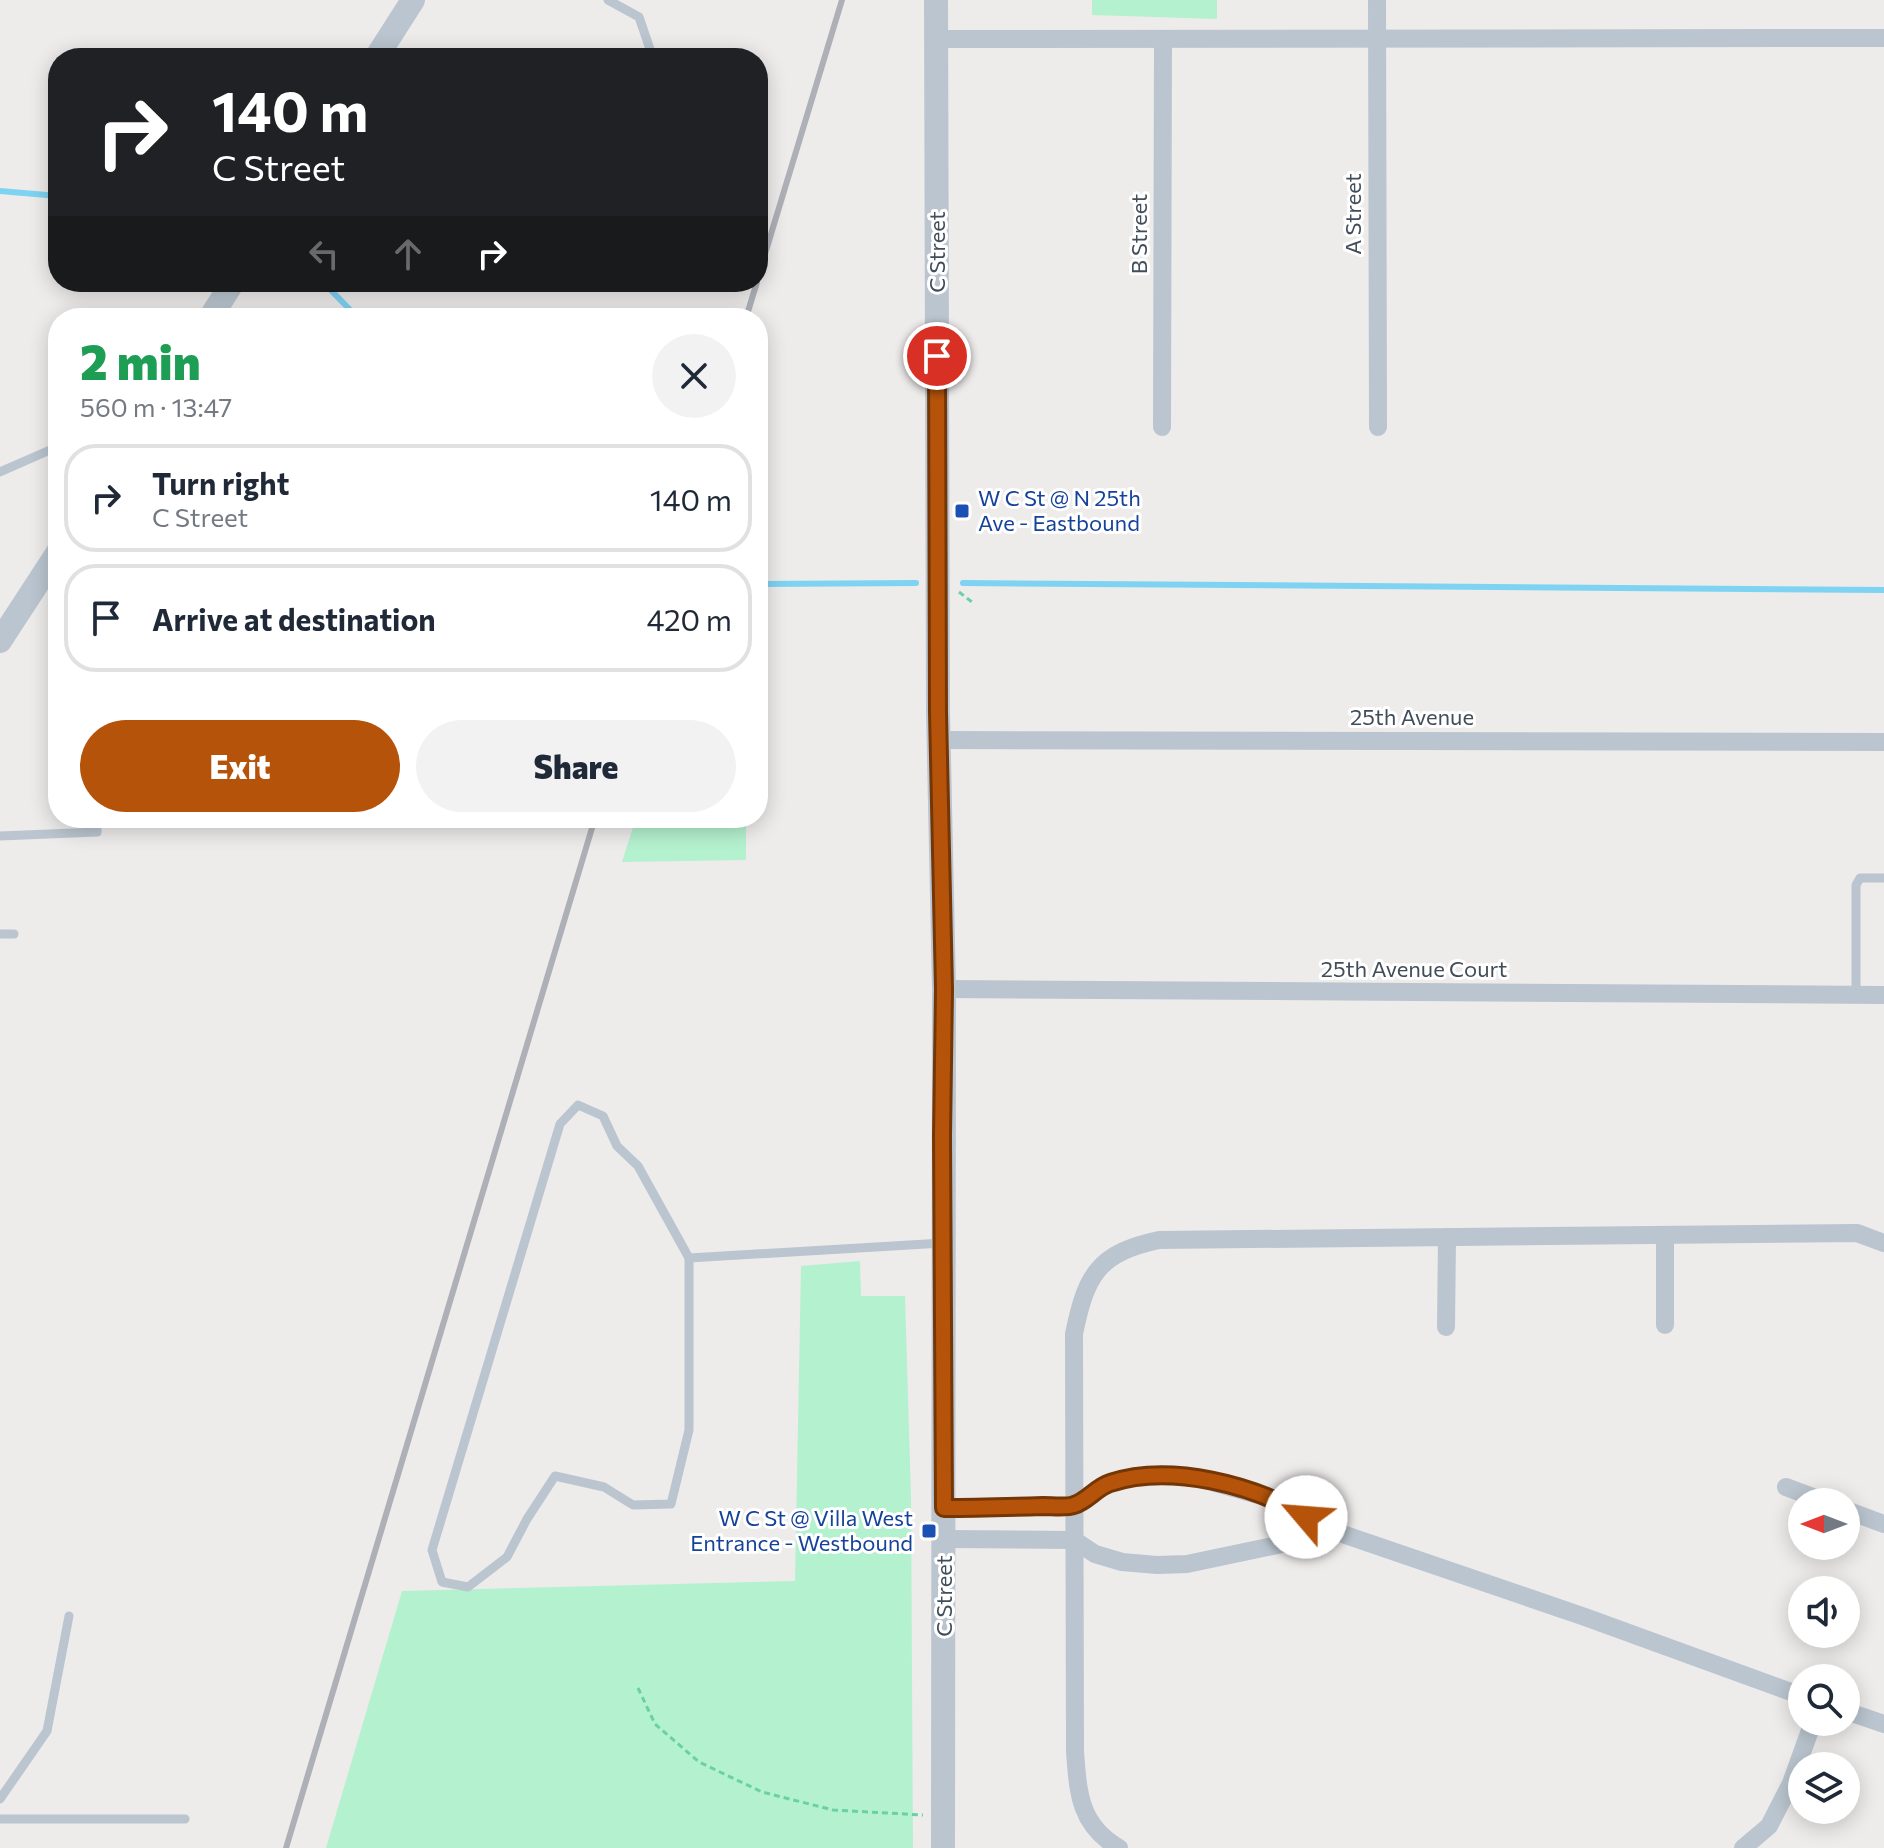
<!DOCTYPE html>
<html lang="en">
<head>
<meta charset="utf-8">
<style>
	body { margin:0; font-family:Commissioner,sans-serif; background:#f2f2f3; color:#1f2937; height:100vh; display:flex; flex-direction:column; font-size:30px; white-space:nowrap }
	* { box-sizing:border-box; margin:0 }
	p { font-size:26px; color:#747a83 }
	.icon { flex:none; width:44px; height:44px; fill:none; stroke:currentColor; stroke-width:2; stroke-linecap:round; stroke-linejoin:round }
	.map { position:relative; flex:1; overflow:hidden }
	.sheet { position:absolute; left:48px; top:308px; width:720px; height:520px; display:flex; flex-direction:column; background:#fff; border-radius:32px; box-shadow:0 4px 20px #0003 }
	.sheet>* { flex:none }
	.guide { position:absolute; left:48px; top:48px; width:720px; height:244px; border-radius:32px; box-shadow:0 4px 20px #0003; background:#202124; color:#fff; overflow:hidden }
	.needle { width:52px; rotate:270deg }
	.fabs { position:absolute; left:1788px; top:1488px; display:grid; gap:16px }
	.fabs a { display:grid; place-items:center; width:72px; height:72px; border-radius:50%; background:#fff; box-shadow:0 4px 20px #0003; font-size:40px }
	.pin { position:absolute; display:grid; place-items:center; width:68px; height:68px; color:#fff; margin:-34px; border:4px solid #fff; border-radius:50%; box-shadow:0 2px 8px #0007 }
	.me { position:absolute; width:88px; margin:-44px; rotate:297deg; stroke-linejoin:round; filter:drop-shadow(0 0 6px #0008) }
	.turn { display:flex; align-items:center; gap:28px; height:168px; padding:0 32px; font-size:36px }
	.turn .icon { width:104px; height:104px; stroke-width:2.5 }
	.turn b { display:block; font-size:56px; line-height:68px }
	.lanes { display:flex; align-items:center; height:76px; padding:0 32px; background:#0003; justify-content:center; gap:40px; direction:ltr }
	.lanes .off { opacity:.35 }
	.round { display:grid; place-items:center; flex:none; width:84px; height:84px; border-radius:42px; background:#f2f2f3 }
	.headline { display:flex; align-items:center; justify-content:space-between; height:136px; padding:0 32px }
	h1 { font-size:48px; font-weight:800; line-height:60px; color:#1e9e55 }
	.primary-button { display:flex; gap:16px; margin-top:auto; padding:16px 32px }
	.primary-button a { flex:1; height:92px; border-radius:48px; background:#b45309; color:#fff; font-size:32px; font-weight:800; line-height:92px; text-align:center }
	.primary-button a+a { background:#f2f2f3; color:#1f2937 }
	ul { padding:0; list-style:none }
	li { display:flex; align-items:center; gap:24px; height:108px; margin:0 16px 12px; padding:0 16px; border:4px solid #e0e1e3; border-radius:32px }
	li div { flex:1 }
	li b { display:block; font-size:30px }
	li em { font-style:normal }
	.map>svg:first-child { display:block }
</style>
</head>
<body>
<div class="map">
<svg width="1884" height="1848" viewBox="0 0 1884 1848">
	<rect width="100%" height="100%" fill="#eeebeb"/>
	<g fill="#b4f1cf">
		<polygon points="1092,0 1217,0 1217,19 1092,15"/>
		<polygon points="636,818 746,818 746,860 622,862"/>
		<polygon points="860,1261 861,1296 905,1296 911,1497 913,1848 326,1848 402,1591 795,1581 801,1266"/>
	</g>
	<g fill="none" stroke-linecap="round" stroke-linejoin="round">
		<g stroke="#7ed3f2" stroke-width="6">
			<polyline points="0,191 58,196"/>
			<polyline points="323,282 358,318"/>
			<polyline points="963,583 1884,590"/>
			<polyline points="758,584 916,583"/>
		</g>
		<g stroke="#6ad1a4" stroke-width="3" stroke-dasharray="6 4" stroke-linecap="butt">
			<polyline points="959,592 972,602"/>
			<polyline points="638,1688 655,1724 699,1762 762,1792 833,1810 923,1815"/>
		</g>
		<g stroke="#bac5cf" stroke-width="9">
			<polyline points="608,0 639,17 653,58"/>
			<polyline points="0,472 50,450 58,450"/>
			<polyline points="0,836 97,832 97,818"/>
			<polyline points="0,934 14,934"/>
			<polyline points="1856,995 1856,885 1860,878 1884,878"/>
			<polygon points="578,1105 603,1116 617,1146 638,1166 689,1258 689,1430 671,1504 633,1505 604,1487 555,1476 527,1519 507,1557 468,1587 442,1582 432,1550 560,1124"/>
			<polyline points="689,1258 943,1243"/>
			<polyline points="0,1799 47,1731 69,1616"/>
			<polyline points="0,1819 185,1819"/>
		</g>
		<g stroke="#bac5cf" stroke-width="18">
			<polyline points="1377,0 1378,427"/>
			<polyline points="936,39 1884,38"/>
			<polyline points="1162,427 1163,40"/>
			<polyline points="940,740 1884,742"/>
			<polyline points="944,989 1884,995"/>
			<polyline points="1665,1235 1665,1325"/>
			<polyline points="1446,1327 1447,1237"/>
			<polyline points="1786,1487 1826,1502"/>
			<polyline points="944,1508 1074,1506 1102,1486 1114,1481 1146,1475 1198,1478 1276,1500 1322,1527 1585,1617 1802,1696"/>
			<polyline points="1846,1510 1884,1524"/>
			<polyline points="944,1539 1074,1540 1095,1554 1122,1562 1157,1565 1187,1564 1282,1544 1322,1527"/>
			<polyline points="1846,1711 1884,1724"/>
			<path d="M1119 1848C1079 1825 1078 1792 1075 1751L1074 1334C1086 1275 1098 1253 1159 1240L1857 1233 1884 1243"/>
			<polyline points="1743,1848 1769,1826 1791,1783 1813,1722"/>
		</g>
		<g stroke="#bac5cf" stroke-width="24">
			<polyline points="936,0 938,712 944,989 943,1848"/>
			<polyline points="376,58 413,0"/>
			<polyline points="210,318 233,282"/>
			<polyline points="0,641 58,552"/>
		</g>
		<g stroke="#adb0b7" stroke-width="6">
			<polyline points="758,277 842,0"/>
			<polyline points="746,318 757,282"/>
			<polyline points="286,1848 595,818"/>
		</g>
	</g>
	<g fill="none" stroke-linecap="round" stroke-linejoin="round">
		<defs>
			<path id="route" d="M937 356 938 712 944 989 942 1136 944 1508C977 1508 1010 1507 1043 1506 1052 1506 1066 1508 1074 1505 1087 1501 1097 1487 1110 1483 1170 1463 1255 1485 1306 1517"/>
		</defs>
		<use href="#route" stroke="#753606" stroke-width="20"/>
		<use href="#route" stroke="#b45309" stroke-width="14"/>
	</g>
	<g fill="#1a4fb4" stroke="#fff" stroke-width="3">
		<rect x="954" y="503" width="16" height="16" rx="4"/>
		<rect x="921" y="1523" width="16" height="16" rx="4"/>
	</g>
	<g text-anchor="middle" stroke-width="6" stroke-linejoin="round" paint-order="stroke">
		<g font-size="22" fill="#424d5a" stroke="#fff">
			<text transform="translate(1353 214) rotate(-90)" y="8">A Street</text>
			<text transform="translate(1139 234) rotate(-90)" y="8">B Street</text>
			<text transform="translate(937 252) rotate(-90)" y="8">C Street</text>
			<text x="1412" y="725">25th Avenue</text>
			<text x="1414" y="977">25th Avenue Court</text>
			<text transform="translate(944 1596) rotate(-90)" y="8">C Street</text>
		</g>
		<g font-size="22" fill="#164399" stroke="#fff" text-anchor="start">
			<text x="978" y="506">W C St @ N 25th<tspan x="978" dy="25">Ave - Eastbound</tspan></text>
			<text x="913" y="1526" text-anchor="end">W C St @ Villa West<tspan x="913" dy="25">Entrance - Westbound</tspan></text>
		</g>
	</g>
</svg>
<div class="fabs">
<a><svg class="needle" viewBox="-14 -14 28 28"><path d="M0-13l5 13h-10z" fill="#e53935"/><path d="M0 13l5-13h-10z" fill="#747a83"/></svg></a>
<a><svg class="icon" aria-label="sound" viewBox="0 0 24 24"><path d="M4 9h4l5-4v14l-5-4H4zM17 9q2 3 0 6"/></svg></a>
<a><svg class="icon" aria-label="search" viewBox="0 0 24 24"><circle cx="10" cy="10" r="6"/><path d="M15 15l6 6"/></svg></a>
<a><svg class="icon" aria-label="layers" viewBox="0 0 24 24"><path d="M12 4l9 5-9 5-9-5zM3 14l9 5 9-5"/></svg></a>
</div>
<div class="pin" style="left:937px;top:356px;background:#d93025"><svg class="icon" aria-label="arrive" viewBox="0 0 24 24"><path d="M6 21V4h12l-3 4 3 4H6"/></svg></div>
<svg class="me" style="left:1306px;top:1517px" viewBox="-20 -20 40 40"><circle r="19" fill="#fff"/><path d="M0-13L10 11 0 6-10 11z" fill="#b45309"/></svg>
<div class="guide">
<div class="turn"><svg class="icon" aria-label="right" viewBox="0 0 24 24"><path d="M7 20v-9h11M14 6l5 5-5 5"/></svg><div><b>140 m</b>C Street</div></div>
<div class="lanes"><svg class="icon off" aria-label="left" viewBox="0 0 24 24"><path d="M17 20v-9H6M10 6l-5 5 5 5"/></svg><svg class="icon off" aria-label="ahead" viewBox="0 0 24 24"><path d="M12 20V5M6 11l6-6 6 6"/></svg><svg class="icon" aria-label="right" viewBox="0 0 24 24"><path d="M7 20v-9h11M14 6l5 5-5 5"/></svg></div>
</div>
<section class="sheet">
<div class="headline"><div><h1>2 min</h1><p>560 m · 13:47</p></div><a class="round"><svg class="icon" aria-label="close" viewBox="0 0 24 24"><path d="M6 6l12 12M18 6L6 18"/></svg></a></div>
<ul>
<li><svg class="icon" aria-label="right" viewBox="0 0 24 24"><path d="M7 20v-9h11M14 6l5 5-5 5"/></svg><div><b>Turn right</b><p>C Street</p></div><em>140 m</em></li>
<li><svg class="icon" aria-label="arrive" viewBox="0 0 24 24"><path d="M6 21V4h12l-3 4 3 4H6"/></svg><div><b>Arrive at destination</b></div><em>420 m</em></li>
</ul>
<div class="primary-button"><a>Exit</a><a>Share</a></div>
</section>
</div>
</body>
</html>
